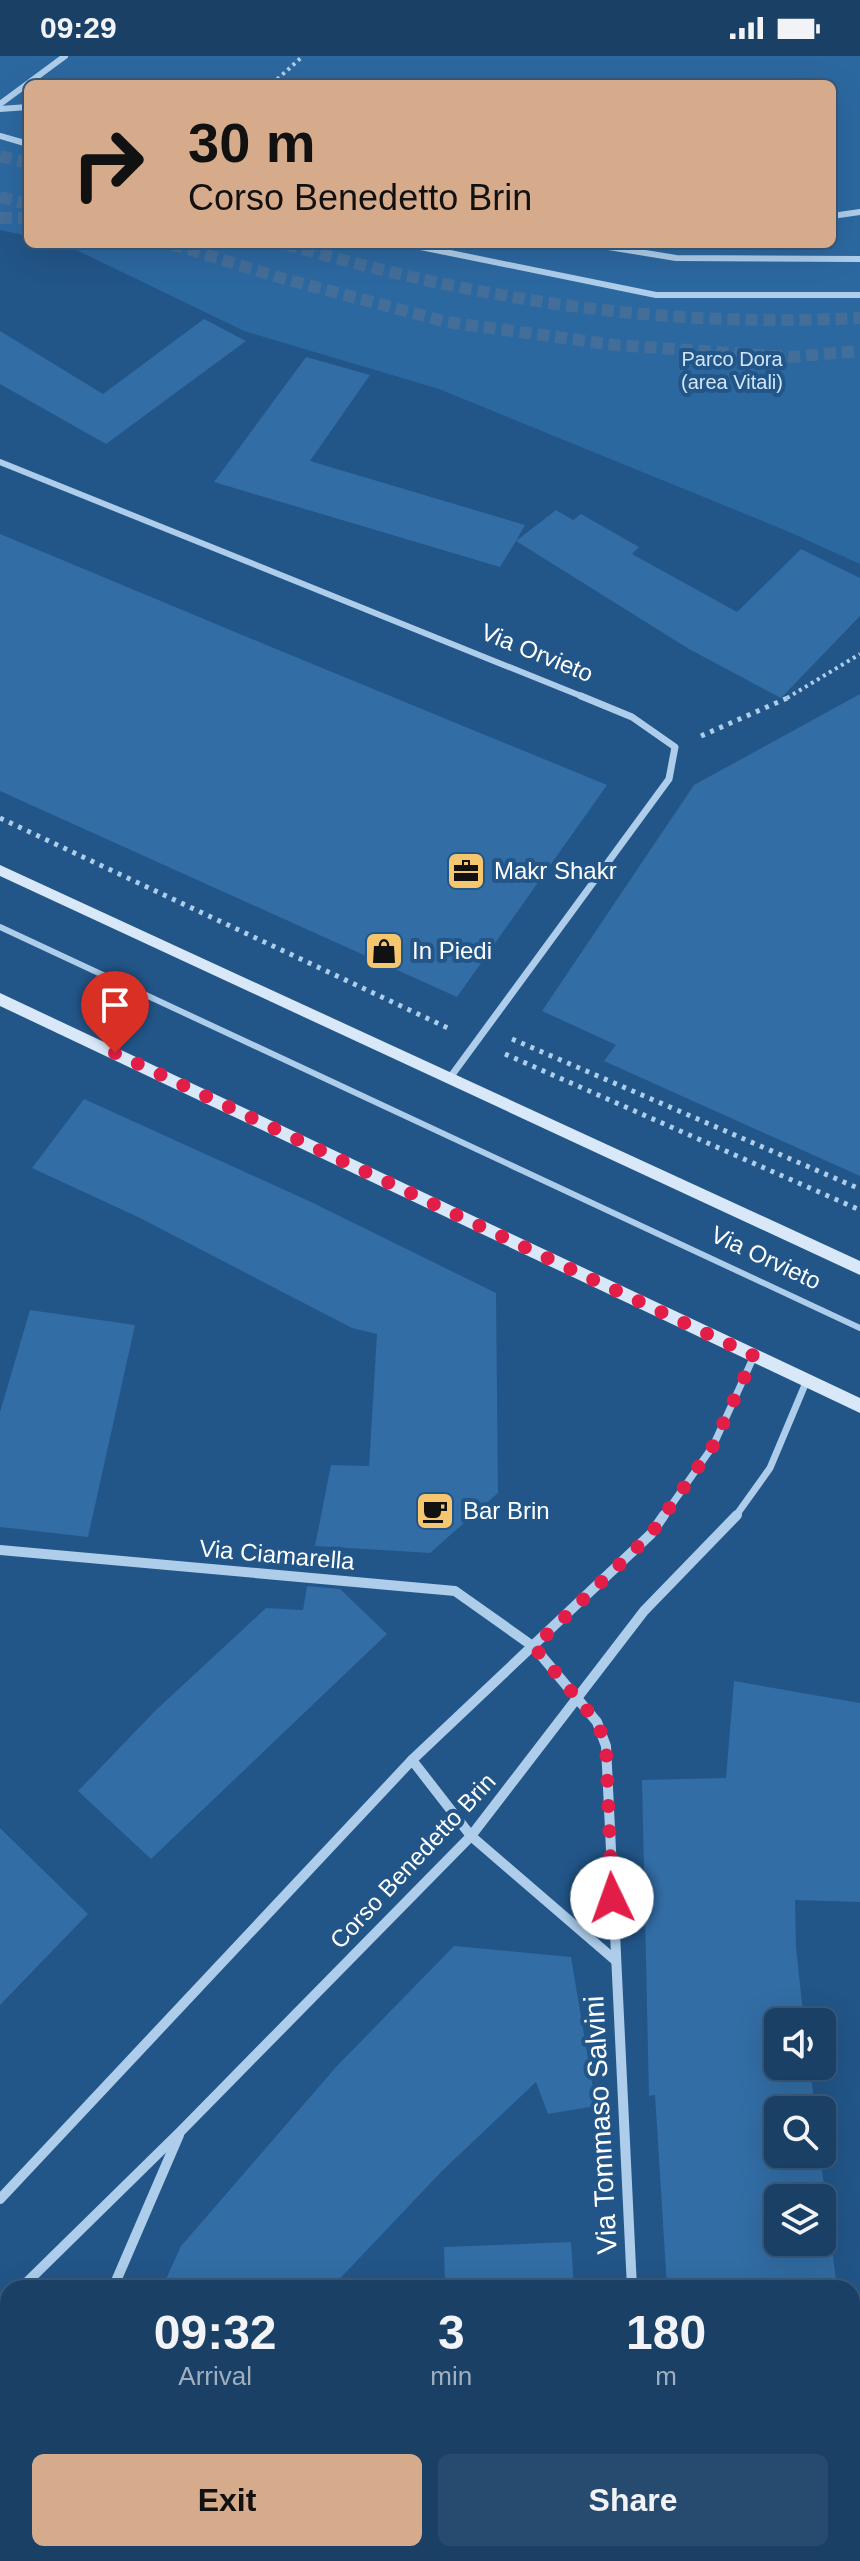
<!DOCTYPE html>
<html lang="en">
<head>
<meta charset="utf-8">
<style>
	body { margin:0; font-family:Helvetica,sans-serif; background:#274b6f; color:#f1f3f6; height:100vh; display:flex; flex-direction:column; font-size:30px; white-space:nowrap }
	* { box-sizing:border-box; margin:0 }
	p { font-size:26px; color:#9fafbf }
	.icon { flex:none; width:44px; height:44px; fill:none; stroke:currentColor; stroke-width:2; stroke-linecap:round; stroke-linejoin:round }
	.map { position:relative; flex:1; overflow:hidden }
	.sheet { position:absolute; left:0px; top:2224px; width:860px; height:282px; display:flex; flex-direction:column; background:#1a4066; border-radius:24px 24px 0 0; box-shadow:0 8px 32px #0002,0 0 0 2px #38597a }
	.sheet>* { flex:none }
	.banner { position:absolute; left:24px; top:24px; width:812px; height:168px; border-radius:12px; box-shadow:0 8px 32px #0002,0 0 0 2px #38597a; background:#d6ab8b; color:#111; overflow:hidden }
	.buttons { position:absolute; left:764px; top:1952px; display:grid; gap:16px }
	.buttons a { display:grid; place-items:center; width:72px; height:72px; border-radius:12px; background:#1a4066; box-shadow:0 8px 32px #0002,0 0 0 2px #38597a; font-size:40px }
	.pin { position:absolute; display:grid; place-items:center; width:68px; height:68px; color:#fff; margin:-82px -34px; border-radius:50% 50% 50% 0; rotate:-45deg; box-shadow:0 0 8px #0007 }
	.pin .icon { rotate:45deg }
	.me { position:absolute; width:88px; margin:-44px; rotate:357deg; stroke-linejoin:round; filter:drop-shadow(0 0 6px #0008) }
	.turn { display:flex; align-items:center; gap:28px; height:168px; padding:0 32px; font-size:36px }
	.turn .icon { width:104px; height:104px; stroke-width:2.5 }
	.turn b { display:block; font-size:56px; line-height:68px }
	.eta { display:flex; justify-content:space-evenly; align-items:center; height:136px; text-align:center }
	.eta b { font-size:48px; font-weight:800; line-height:56px }
	.cta { display:flex; gap:16px; margin-top:auto; padding:16px 32px }
	.cta a { flex:1; height:92px; border-radius:12px; background:#d6ab8b; color:#111; font-size:32px; font-weight:800; line-height:92px; text-align:center }
	.cta a+a { background:#274b6f; color:#f1f3f6 }
	.status { display:flex; justify-content:space-between; align-items:center; height:56px; padding:0 40px; background:#1a4066; direction:ltr }
	.status svg { height:22px; fill:currentColor }
	.map>svg:first-child { display:block }
</style>
</head>
<body>
<div class="status"><b>09:29</b><svg viewBox="0 0 49 12"><path d="M0 12V9h3v3zM5 12V6h3v6zM10 12V3h3v9zM15 12V0h3v12zM26 1h20v11H26zM47 4h2v5h-2z"/></svg></div>
<div class="map">
<svg width="860" height="2505" viewBox="0 0 860 2505">
	<rect width="100%" height="100%" fill="#258"/>
	<g fill="#2c68a0">
		<polygon points="0,0 860,0 860,508 787,475 439,333 244,275 64,188 832,188 832,28 28,28 28,180 0,174"/>
		<polygon points="8,2283 8,2409 0,2428 0,2292"/>
	</g>
	<g fill="#326da5" fill-rule="evenodd">
		<polygon points="204,263 246,285 106,388 0,328 0,275 103,338"/>
		<polygon points="306,301 370,319 310,405 525,469 516,485 556,454 573,464 581,458 639,491 632,498 737,556 801,493 860,522 860,560 781,642 689,593 516,485 500,511 214,426"/>
		<polygon points="0,478 264,588 607,729 457,941 0,735"/>
		<polygon points="860,638 860,1120 604,1005 616,989 542,955 694,729"/>
		<polygon points="84,1043 309,1145 496,1237 498,1437 430,1497 315,1490 331,1409 369,1410 377,1278 352,1272 140,1162 32,1112"/>
		<polygon points="30,1254 135,1269 88,1481 0,1471 0,1356"/>
		<polygon points="307,1530 340,1533 387,1578 151,1803 78,1735 156,1654 266,1552 303,1554"/>
		<path d="M734 1625 860 1647V1846L795 1844 796 1891 804 1966H778V2010H810L815 2054H778V2098H820L837 2232H667L655 2039 649 2040 642 1724 726 1722ZM778 2142H822V2186H778Z"/>
		<polygon points="0,1772 88,1858 0,1949"/>
		<polygon points="454,1890 571,1901 596,2050 548,2058 536,2026 442,2115 331,2232 162,2232 181,2190 336,2011"/>
		<polygon points="571,2186 574,2232 445,2232 444,2191"/>
	</g>
	<g fill="none" stroke-linecap="round" stroke-linejoin="round">
		<g stroke="#436e9a" stroke-width="12" stroke-dasharray="12 6" stroke-linecap="butt">
			<polyline points="0,100 28,107"/>
			<polyline points="0,141 28,148"/>
			<polyline points="0,162 28,162"/>
			<polyline points="171,188 285,223 447,266 615,289 790,301 860,295"/>
			<path d="M285 188C480 244 657 272 860 262"/>
		</g>
		<g stroke="#adcdea" stroke-width="4" stroke-dasharray="3 4" stroke-linecap="butt">
			<polyline points="272,28 303,0"/>
			<polyline points="787,642 860,598"/>
		</g>
		<g stroke="#adcdea" stroke-width="5" stroke-dasharray="4 6" stroke-linecap="butt">
			<polyline points="701,680 792,640"/>
			<polyline points="0,762 452,974"/>
			<polyline points="512,983 860,1133"/>
			<polyline points="505,998 860,1154"/>
		</g>
		<polyline stroke="#adcdea" stroke-width="6" points="0,871 860,1272"/>
		<g stroke="#adcdea" stroke-width="6">
			<polyline points="0,48 65,0"/>
			<polyline points="0,53 28,51"/>
			<polyline points="0,80 28,88"/>
			<polyline points="832,160 860,156"/>
			<polyline points="406,188 656,239 860,239"/>
			<polyline points="590,188 676,202 860,203"/>
			<polyline points="0,406 586,642"/>
		</g>
		<g stroke="#adcdea" stroke-width="7">
			<polyline points="449,1023 669,723 675,691 632,661 581,640"/>
			<polyline points="663,1461 713,1390 754,1300"/>
			<polyline points="735,1461 770,1412 807,1324"/>
		</g>
		<g stroke="#adcdea" stroke-width="10">
			<polyline points="0,1494 455,1535 534,1591 597,1666 606,1690 632,2232"/>
			<polyline points="412,1704 471,1780 615,1904"/>
			<polyline points="0,2143 412,1704 651,1478 664,1459"/>
			<polyline points="21,2232 181,2075 471,1780 644,1555 737,1459"/>
			<polyline points="113,2232 179,2079"/>
			<polyline points="0,2252 8,2244"/>
			<polyline points="0,2497 8,2478"/>
			<polyline points="645,2498 646,2505"/>
		</g>
		<g fill="#d8e8f8" fill-rule="evenodd">
			<polygon points="0,809 860,1205 860,1219 0,820"/>
			<polygon points="0,937 860,1342 860,1357 0,950"/>
		</g>
	</g>
	<g fill="none" stroke-linecap="round" stroke-linejoin="round">
		<polyline stroke="#e11d48" stroke-width="14" stroke-dasharray="0 25.2" points="115,997 754,1300 713,1390 651,1478 534,1591 597,1666 606,1690 612,1842"/>
	</g>
	<defs>
		<symbol id="office-square" viewBox="-11 -11 22 22"><rect x="-9" y="-9" width="18" height="18" rx="4" fill="#f6c66f" stroke="#258"/><path d="M-6-3h4V-5.5h4V-3h4V5H-6ZM-1-4.5V-3h2v-1.5ZM-6 0V1H6V0Z" fill="#111"/></symbol>
		<symbol id="shop-square" viewBox="-11 -11 22 22"><rect x="-9" y="-9" width="18" height="18" rx="4" fill="#f6c66f" stroke="#258"/><path d="M-5-2.5h2.3a2.7 3.5 0 0 1 5.4 0H5L5.5 6h-11ZM-1.5-2.5h3a1.5 2.3 0 0 0-3 0Z" fill="#111"/></symbol>
		<symbol id="cafe-square" viewBox="-11 -11 22 22"><rect x="-9" y="-9" width="18" height="18" rx="4" fill="#f6c66f" stroke="#258"/><path d="M-5.5-4.5H6V0H3Q3 3.5 0 3.5H-2.5Q-5.5 3.5-5.5 0ZM3-3.2v2h1.7v-2ZM-6 4.5H4V6H-6Z" fill="#111"/></symbol>
	</defs>
	<g fill-rule="evenodd">
		<use href="#office-square" x="444" y="793" width="44" height="44"/>
		<use href="#shop-square" x="362" y="873" width="44" height="44"/>
		<use href="#cafe-square" x="413" y="1433" width="44" height="44"/>
	</g>
	<g text-anchor="middle" stroke-width="8" stroke-linejoin="round" paint-order="stroke">
		<g font-size="20" fill="#d1e5f7" stroke="#258">
			<text x="732" y="310">Parco Dora<tspan x="732" dy="23">(area Vitali)</tspan></text>
		</g>
		<g font-size="24" fill="#fff" stroke="#258">
			<text transform="translate(537 597) rotate(22)" y="8">Via Orvieto</text>
			<text transform="translate(766 1202) rotate(25)" y="8">Via Orvieto</text>
			<text transform="translate(277 1499) rotate(5)" y="8">Via Ciamarella</text>
			<text transform="translate(413 1805) rotate(-47)" y="8">Corso Benedetto Brin</text>
		</g>
		<g font-size="24" fill="#fff" stroke="#258" text-anchor="start">
			<text x="494" y="823">Makr Shakr</text>
			<text x="412" y="903">In Piedi</text>
			<text x="463" y="1463">Bar Brin</text>
		</g>
		<g font-size="28" fill="#fff" stroke="#258">
			<text transform="translate(600 2069) rotate(-93)" y="10">Via Tommaso Salvini</text>
		</g>
	</g>
</svg>
<div class="buttons">
<a><svg class="icon" aria-label="sound" viewBox="0 0 24 24"><path d="M4 9h4l5-4v14l-5-4H4zM17 9q2 3 0 6"/></svg></a>
<a><svg class="icon" aria-label="search" viewBox="0 0 24 24"><circle cx="10" cy="10" r="6"/><path d="M15 15l6 6"/></svg></a>
<a><svg class="icon" aria-label="layers" viewBox="0 0 24 24"><path d="M12 4l9 5-9 5-9-5zM3 14l9 5 9-5"/></svg></a>
</div>
<div class="pin" style="left:115px;top:997px;background:#d93025"><svg class="icon" aria-label="arrive" viewBox="0 0 24 24"><path d="M6 21V4h12l-3 4 3 4H6"/></svg></div>
<svg class="me" style="left:612px;top:1842px" viewBox="-20 -20 40 40"><circle r="19" fill="#fff"/><path d="M0-13L10 11 0 6-10 11z" fill="#e11d48"/></svg>
<div class="banner">
<div class="turn"><svg class="icon" aria-label="right" viewBox="0 0 24 24"><path d="M7 20v-9h11M14 6l5 5-5 5"/></svg><div><b>30 m</b>Corso Benedetto Brin</div></div>
</div>
<section class="sheet">
<div class="eta">
<div><b>09:32</b><p>Arrival</p></div>
<div><b>3</b><p>min</p></div>
<div><b>180</b><p>m</p></div>
</div>
<div class="cta"><a>Exit</a><a>Share</a></div>
</section>
</div>
</body>
</html>
